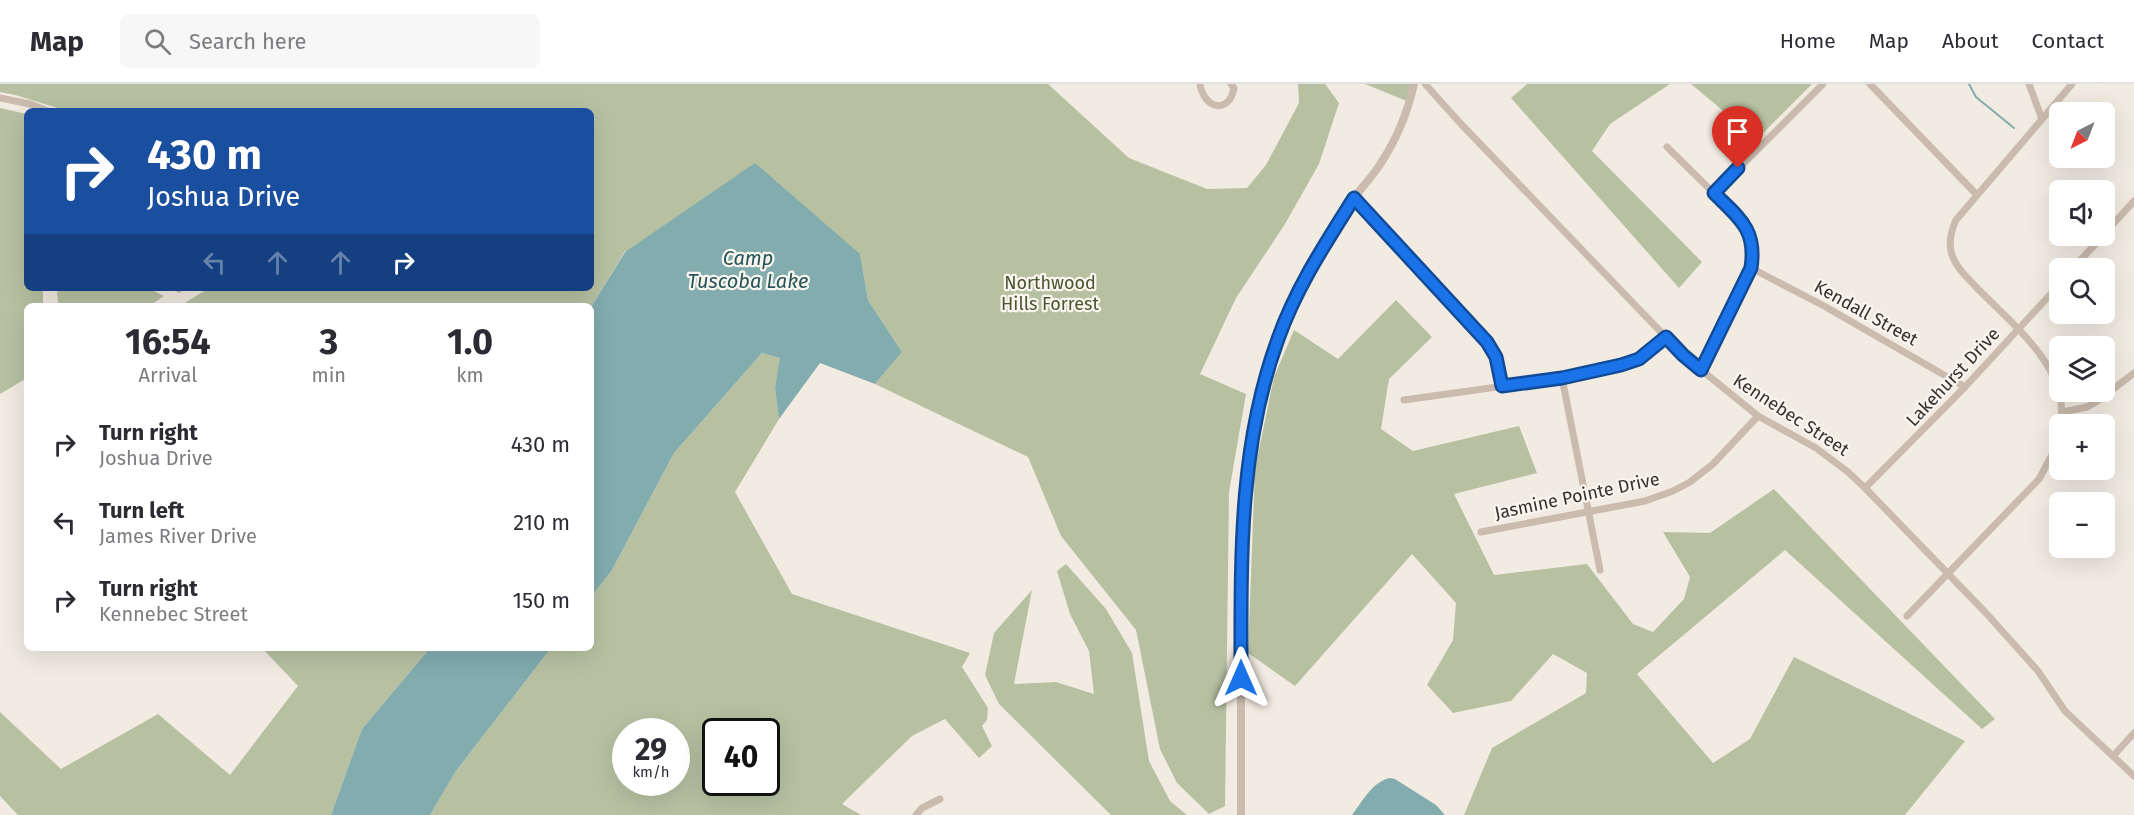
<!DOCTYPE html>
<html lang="en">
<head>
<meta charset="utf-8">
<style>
	body { margin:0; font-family:"Fira Sans",sans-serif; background:#f7f7f7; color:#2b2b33; height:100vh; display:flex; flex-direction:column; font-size:22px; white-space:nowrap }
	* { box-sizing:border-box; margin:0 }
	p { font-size:20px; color:#7c7c81 }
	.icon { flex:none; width:33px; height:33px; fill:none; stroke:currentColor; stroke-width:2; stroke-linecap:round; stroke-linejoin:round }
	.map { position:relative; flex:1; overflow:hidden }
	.drawer { position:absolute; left:24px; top:219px; width:570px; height:348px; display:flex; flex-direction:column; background:#fff; border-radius:9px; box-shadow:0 6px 24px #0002 }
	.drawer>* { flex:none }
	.hud { position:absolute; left:24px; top:24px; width:570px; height:183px; border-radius:9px; box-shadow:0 6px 24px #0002; background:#1a4fa0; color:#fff; overflow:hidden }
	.needle { width:39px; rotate:222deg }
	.tools { position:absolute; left:2049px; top:18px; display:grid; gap:12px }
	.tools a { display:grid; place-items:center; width:66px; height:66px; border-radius:9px; background:#fff; box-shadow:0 6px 24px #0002; font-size:30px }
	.speed { position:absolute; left:612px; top:634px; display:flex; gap:12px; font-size:30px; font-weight:700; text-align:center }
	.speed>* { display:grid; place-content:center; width:78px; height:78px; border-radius:50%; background:#fff; box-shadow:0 6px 24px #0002; line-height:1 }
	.speed small { font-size:15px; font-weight:400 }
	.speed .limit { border:3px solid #111; border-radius:9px; background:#fff; color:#111 }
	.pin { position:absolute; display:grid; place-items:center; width:51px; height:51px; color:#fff; margin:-62px -26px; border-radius:50% 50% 50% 0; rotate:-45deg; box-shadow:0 0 6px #0007 }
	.pin .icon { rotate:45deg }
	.me { position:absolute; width:66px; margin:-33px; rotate:0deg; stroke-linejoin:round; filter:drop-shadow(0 0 4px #0008) }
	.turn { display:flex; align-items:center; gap:21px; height:126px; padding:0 24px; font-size:27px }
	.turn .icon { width:78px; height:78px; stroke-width:2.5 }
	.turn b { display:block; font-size:42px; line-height:51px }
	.lanes { display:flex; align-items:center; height:57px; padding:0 24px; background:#0003; justify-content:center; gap:30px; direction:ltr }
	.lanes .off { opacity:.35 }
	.eta { display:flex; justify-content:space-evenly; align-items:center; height:102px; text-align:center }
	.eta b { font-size:36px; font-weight:700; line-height:42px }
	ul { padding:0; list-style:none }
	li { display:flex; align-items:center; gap:18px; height:78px; padding:0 24px }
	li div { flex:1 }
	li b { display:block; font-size:22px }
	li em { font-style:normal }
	header { display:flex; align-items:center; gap:36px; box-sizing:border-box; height:84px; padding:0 30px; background:#fff; border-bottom:2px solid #e1e1e2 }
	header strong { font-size:28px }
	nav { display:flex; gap:33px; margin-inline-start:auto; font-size:21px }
	.search { width:420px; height:54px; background:#f7f7f7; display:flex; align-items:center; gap:15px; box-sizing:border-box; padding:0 21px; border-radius:9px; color:#7c7c81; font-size:22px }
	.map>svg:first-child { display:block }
</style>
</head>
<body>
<header>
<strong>Map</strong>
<div class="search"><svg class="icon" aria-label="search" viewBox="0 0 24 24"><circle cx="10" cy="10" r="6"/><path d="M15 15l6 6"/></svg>Search here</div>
<nav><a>Home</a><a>Map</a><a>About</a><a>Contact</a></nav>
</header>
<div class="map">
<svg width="2134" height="731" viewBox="0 0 2134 731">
	<rect width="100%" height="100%" fill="#f2ebe2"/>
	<g fill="#b7c1a2" fill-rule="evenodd">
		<polygon points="0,0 1048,0 1129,74 1207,105 1247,104 1266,81 1299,19 1298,0 1325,0 1339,19 1319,80 1285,140 1236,214 1200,290 1246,310 1229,408 1225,722 1209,730 1177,699 1160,665 1136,546 1061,452 1028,373 875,300 902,268 868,216 860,170 625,167 591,223 180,222 209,204 591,204 591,27 63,27 61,25 15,11 0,8"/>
		<polygon points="1365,0 1414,0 1409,18"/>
		<polygon points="1527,0 1670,0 1610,40 1592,67 1702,178 1679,204 1511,14"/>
		<polygon points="1691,0 1812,0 1757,55"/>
		<polygon points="0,24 27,30 27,204 43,204 43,222 27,222 27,294 0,310"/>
		<polygon points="57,204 148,204 164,212 149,222 58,222"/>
		<polygon points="1396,216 1432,253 1389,295 1381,345 1413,367 1519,342 1537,389 1454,410 1494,491 1587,480 1633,540 1653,548 1684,515 1690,493 1663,448 1710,449 1774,405 1995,635 1982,645 1785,466 1637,590 1713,679 1750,655 1794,573 1965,657 1905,731 1464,731 1492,664 1586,609 1587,589 1553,570 1511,617 1453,629 1427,601 1453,556 1456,519 1412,470 1295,602 1248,569 1255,385 1274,293 1294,246 1338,275"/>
		<path d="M762 269 781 274 775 304 779 335 735 408 792 510 970 569 962 583 988 624 987 636 982 642 992 662 979 674 945 635 912 652 842 720 861 731H430L456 687 551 564H591V513L612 486 674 369ZM626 648H676V699H626ZM716 648H766V699H716Z"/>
		<polygon points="1066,480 1106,525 1132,569 1149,677 1170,717 1187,731 1111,731 999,620 985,591 994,549 1032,506 1014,600 1056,598 1094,610 1089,567 1070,530 1057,487"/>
		<polygon points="262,564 430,564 362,645 331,731 18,731 0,712 0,628 61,685 158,630 230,691 298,602"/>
	</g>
	<g fill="#82acae">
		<polygon points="755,79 860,170 868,216 902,268 875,300 820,279 779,335 775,304 780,274 762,269 674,369 612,486 591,513 591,223 625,168"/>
		<polygon points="430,564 551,564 456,687 430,731 331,731 362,645"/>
		<path d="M1390 694 1395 695 1436 721 1445 731H1352C1362 718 1373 697 1390 694Z"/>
	</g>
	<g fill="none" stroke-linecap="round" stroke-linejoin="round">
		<polyline stroke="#82acae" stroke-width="2" points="1969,0 1976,13 2014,44"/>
		<g stroke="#cabbae" stroke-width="7">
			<path d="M1200 0C1204 25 1229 31 1234 4L1231 0"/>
			<polyline points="1425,0 1461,40 1683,271 1758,332 1816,364 1848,388 1865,404 1986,529 2038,587 2065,627 2134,692"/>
			<polyline points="1870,0 1976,110"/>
			<polyline points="2029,0 2042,35"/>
			<polyline points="0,14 30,20 48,27"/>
			<polyline points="1667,63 1740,135 1750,150 1753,168 1751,184 1744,199 1701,287"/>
			<polyline points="1714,109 1823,0"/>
			<polyline points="1354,114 1487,258 1496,273 1502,302"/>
			<polyline points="2104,150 2134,117"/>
			<polyline points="1751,184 1824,222 1965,303"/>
			<polyline points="2073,184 2103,152"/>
			<polyline points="177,204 179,205"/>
			<polyline points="1562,294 1600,486"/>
			<polyline points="1404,316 1562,294 1621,281 1646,270 1666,253"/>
			<polyline points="2063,328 2087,323 2096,318 2134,289"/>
			<path d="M2060 340C2072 286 2011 239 1977 204 1968 194 1957 185 1952 171 1948 159 1951 147 1956 136L2072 0"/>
			<polyline points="1865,404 1965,303 2060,200"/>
			<polyline points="1481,448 1645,417 1673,407 1690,398 1713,380 1758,332"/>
			<polyline points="1907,532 2039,395 2053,369 2060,342"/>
			<polyline points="2113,672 2134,649"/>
			<polyline points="916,731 922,724 940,715"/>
		</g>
		<path stroke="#cabbae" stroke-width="8" d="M1241 731C1241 668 1241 604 1241 541 1241 443 1242 342 1279 250 1299 202 1324 158 1353 115 1362 103 1373 92 1381 79 1396 56 1408 27 1414 0"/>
	</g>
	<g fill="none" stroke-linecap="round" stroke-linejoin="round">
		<defs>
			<path id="route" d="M1241 594C1241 479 1238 364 1278 255 1296 204 1325 160 1354 114L1487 258 1496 273 1502 302 1562 294 1621 281 1639 275 1666 253 1683 271 1701 286 1751 184C1757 145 1739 134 1714 109L1738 84"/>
		</defs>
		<use href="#route" stroke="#114b97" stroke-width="15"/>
		<use href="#route" stroke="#1a73e8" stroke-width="10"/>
	</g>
	<g text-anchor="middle" stroke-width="4.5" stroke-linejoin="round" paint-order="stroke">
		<g font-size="18" fill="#495631" stroke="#faf5ee">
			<text x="1050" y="205">Northwood<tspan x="1050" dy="21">Hills Forrest</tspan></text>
		</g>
		<g font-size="18" fill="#39302c" stroke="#faf5ee">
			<text transform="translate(1866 229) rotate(29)" y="6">Kendall Street</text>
			<text transform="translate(1953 293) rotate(-47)" y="6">Lakehurst Drive</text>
			<text transform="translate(1791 331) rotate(33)" y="6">Kennebec Street</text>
			<text transform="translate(1577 412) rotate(-12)" y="6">Jasmine Pointe Drive</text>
		</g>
		<g font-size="20" font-style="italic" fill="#235559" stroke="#faf5ee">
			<text x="748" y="181">Camp<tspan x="748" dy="23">Tuscoba Lake</tspan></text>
		</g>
	</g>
</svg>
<div class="tools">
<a><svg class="needle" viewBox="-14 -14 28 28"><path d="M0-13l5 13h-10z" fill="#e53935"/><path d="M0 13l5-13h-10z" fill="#7c7c81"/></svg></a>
<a><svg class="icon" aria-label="sound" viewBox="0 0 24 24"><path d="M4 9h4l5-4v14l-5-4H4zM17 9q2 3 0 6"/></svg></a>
<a><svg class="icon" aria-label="search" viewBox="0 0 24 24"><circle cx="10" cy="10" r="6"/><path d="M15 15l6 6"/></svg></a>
<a><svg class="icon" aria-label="layers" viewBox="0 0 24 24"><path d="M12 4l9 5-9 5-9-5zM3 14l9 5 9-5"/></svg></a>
<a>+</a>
<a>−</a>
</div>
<div class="speed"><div>29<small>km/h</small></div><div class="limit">40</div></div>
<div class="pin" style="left:1738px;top:84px;background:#d93025"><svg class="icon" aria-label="arrive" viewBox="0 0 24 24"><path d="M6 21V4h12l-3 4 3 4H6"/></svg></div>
<svg class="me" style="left:1241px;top:594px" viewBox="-20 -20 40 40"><path d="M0-17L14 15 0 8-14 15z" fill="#1a73e8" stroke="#fff" stroke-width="4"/></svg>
<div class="hud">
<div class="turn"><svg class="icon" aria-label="right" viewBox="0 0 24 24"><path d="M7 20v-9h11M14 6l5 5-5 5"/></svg><div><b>430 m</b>Joshua Drive</div></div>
<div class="lanes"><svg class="icon off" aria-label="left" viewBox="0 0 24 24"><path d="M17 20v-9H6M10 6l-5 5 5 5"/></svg><svg class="icon off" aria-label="ahead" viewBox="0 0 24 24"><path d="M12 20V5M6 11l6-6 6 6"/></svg><svg class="icon off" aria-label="ahead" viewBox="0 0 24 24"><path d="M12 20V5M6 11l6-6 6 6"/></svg><svg class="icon" aria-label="right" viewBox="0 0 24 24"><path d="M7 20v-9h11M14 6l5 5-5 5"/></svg></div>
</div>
<section class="drawer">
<div class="eta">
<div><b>16:54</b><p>Arrival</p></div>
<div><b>3</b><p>min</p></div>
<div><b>1.0</b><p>km</p></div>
</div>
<ul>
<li><svg class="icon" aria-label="right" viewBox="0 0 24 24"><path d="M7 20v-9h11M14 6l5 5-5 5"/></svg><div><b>Turn right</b><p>Joshua Drive</p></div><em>430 m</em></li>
<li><svg class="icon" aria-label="left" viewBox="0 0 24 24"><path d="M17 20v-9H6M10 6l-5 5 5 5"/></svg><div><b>Turn left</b><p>James River Drive</p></div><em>210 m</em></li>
<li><svg class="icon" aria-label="right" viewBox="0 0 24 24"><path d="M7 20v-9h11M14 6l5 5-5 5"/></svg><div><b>Turn right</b><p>Kennebec Street</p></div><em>150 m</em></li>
</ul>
</section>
</div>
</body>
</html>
